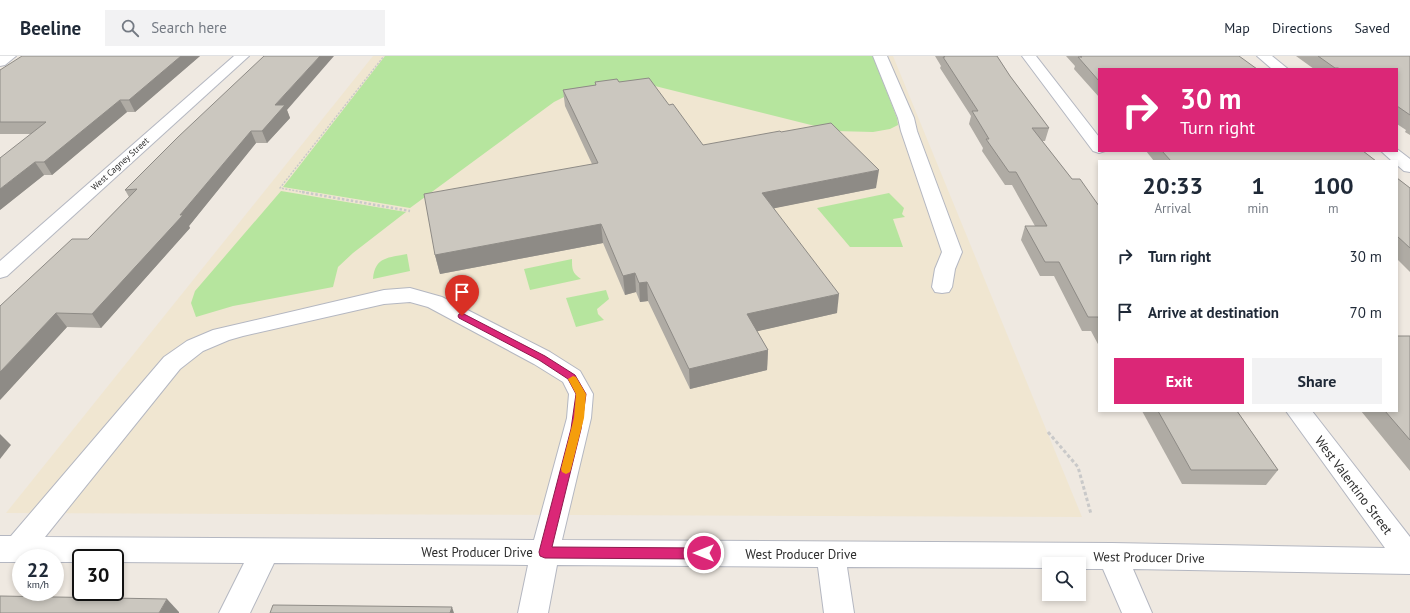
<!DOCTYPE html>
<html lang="en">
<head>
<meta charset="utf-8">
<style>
	body { margin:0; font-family:"PT Sans",sans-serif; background:#f2f2f3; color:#1f2937; height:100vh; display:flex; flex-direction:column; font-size:15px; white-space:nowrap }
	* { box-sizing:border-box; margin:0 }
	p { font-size:13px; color:#747a83 }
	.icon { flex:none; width:22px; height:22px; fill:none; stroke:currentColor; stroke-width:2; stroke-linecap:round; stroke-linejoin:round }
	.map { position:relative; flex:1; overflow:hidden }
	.sheet { position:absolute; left:1098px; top:104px; width:300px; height:252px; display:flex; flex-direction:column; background:#fff; border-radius:0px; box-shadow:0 2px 6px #0003 }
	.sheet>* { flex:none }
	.top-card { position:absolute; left:1098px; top:12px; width:300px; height:84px; border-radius:0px; box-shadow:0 2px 6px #0003; background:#db2777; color:#fff; overflow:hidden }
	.tools { position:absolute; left:1042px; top:501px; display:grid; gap:8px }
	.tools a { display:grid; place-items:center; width:44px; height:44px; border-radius:0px; background:#fff; box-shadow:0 2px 6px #0003; font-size:20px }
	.speed { position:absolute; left:12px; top:493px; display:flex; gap:8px; font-size:20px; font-weight:700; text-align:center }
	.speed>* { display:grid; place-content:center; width:52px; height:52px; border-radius:50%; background:#fff; box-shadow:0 2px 6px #0003; line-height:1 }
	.speed small { font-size:10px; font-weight:400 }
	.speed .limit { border:2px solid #111; border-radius:6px; background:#fff; color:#111 }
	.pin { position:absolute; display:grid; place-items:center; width:34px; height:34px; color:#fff; margin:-41px -17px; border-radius:50% 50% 50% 0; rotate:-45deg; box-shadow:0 0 4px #0007 }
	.pin .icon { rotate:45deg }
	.me { position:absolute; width:44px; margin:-22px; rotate:270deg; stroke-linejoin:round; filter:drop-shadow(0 0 3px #0008) }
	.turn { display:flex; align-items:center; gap:14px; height:84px; padding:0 16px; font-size:18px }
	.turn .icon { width:52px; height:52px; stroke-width:2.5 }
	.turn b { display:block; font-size:28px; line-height:34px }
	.eta { display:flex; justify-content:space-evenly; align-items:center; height:68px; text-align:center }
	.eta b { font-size:24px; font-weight:600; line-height:28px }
	.button { display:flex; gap:8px; margin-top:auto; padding:8px 16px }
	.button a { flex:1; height:46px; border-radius:0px; background:#db2777; color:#fff; font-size:16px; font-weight:600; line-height:46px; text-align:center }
	.button a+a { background:#f2f2f3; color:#1f2937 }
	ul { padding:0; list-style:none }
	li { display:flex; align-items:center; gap:12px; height:56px; padding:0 16px }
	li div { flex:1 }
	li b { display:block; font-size:15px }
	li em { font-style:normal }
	header { display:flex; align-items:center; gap:24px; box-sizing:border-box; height:56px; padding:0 20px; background:#fff; border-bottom:1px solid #e0e1e3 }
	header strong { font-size:19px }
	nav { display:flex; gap:22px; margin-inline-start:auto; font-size:14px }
	.search { width:280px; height:36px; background:#f2f2f3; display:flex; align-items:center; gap:10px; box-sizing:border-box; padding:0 14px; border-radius:0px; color:#747a83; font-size:15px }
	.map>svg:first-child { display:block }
</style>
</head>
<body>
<header>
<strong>Beeline</strong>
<div class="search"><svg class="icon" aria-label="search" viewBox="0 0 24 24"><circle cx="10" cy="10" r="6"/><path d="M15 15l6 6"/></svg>Search here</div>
<nav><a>Map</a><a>Directions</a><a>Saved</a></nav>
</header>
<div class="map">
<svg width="1410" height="557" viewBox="0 0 1410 557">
	<rect width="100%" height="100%" fill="#efe9e1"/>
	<polygon fill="#f0e6d1" points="373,0 893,0 1082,461 6,457"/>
	<g fill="#b6e59e">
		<polygon points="385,0 873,0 897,62 898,69 890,73 873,76 835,75 655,30 564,41 554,46 410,152 283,131"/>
		<polygon points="281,135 406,156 353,197 338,211 333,231 233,250 196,261 191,247 195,235"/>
		<polygon points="889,137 904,152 902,158 905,161 893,163 903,191 850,191 817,152"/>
		<path d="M407 198 410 215 373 223C375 200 389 202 407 198Z"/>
		<path d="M572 203C572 213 572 217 581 223L530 234 524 213Z"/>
		<polygon points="606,234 609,243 597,253 598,258 604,264 576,271 566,242"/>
	</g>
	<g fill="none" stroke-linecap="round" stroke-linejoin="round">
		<defs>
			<g id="minor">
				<polygon points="0,0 16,0 5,9 0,10"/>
				<polygon points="234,0 249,0 7,220 0,222 0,205"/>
				<polygon points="873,0 887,0 914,62 917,75 962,196 955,213 952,231 949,236 942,237 935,236 932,231 935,213 942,196 901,75 898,62"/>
				<polygon points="1022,0 1036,0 1099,81 1099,95 1105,95 1099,97 1093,95"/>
				<polygon points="1257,0 1272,0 1288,13 1272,13"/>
				<polygon points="1397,93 1410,103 1410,116 1404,115 1397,109 1397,105 1392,105 1381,95 1397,95"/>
				<path d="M410 232 442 241 550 296 580 315 593 338 591 362 562 484 1112 487 1385 492 1286 355H1312L1410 481V518L1133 513 1152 557H1122L1103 513H1079V508H1049V512L847 511 854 557H824L818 511 557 509 548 557H518L528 509 274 507 250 557H219L244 507 115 506V502H81V506H55V502H21V506H0V480H11L164 301 187 285 213 274 384 234ZM410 246 428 251 534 308 563 326 569 338 567 362 534 484 45 481 180 313 203 295 229 284 243 280 384 248Z"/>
			</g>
		</defs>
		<use href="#minor" stroke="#b4b7c1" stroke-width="2"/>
		<polyline stroke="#c9c9c9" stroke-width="1.5" stroke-dasharray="2 1.5" stroke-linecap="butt" points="308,137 280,132 384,0"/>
		<polyline stroke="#c9c9c9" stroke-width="2.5" stroke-dasharray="2.5 2" stroke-linecap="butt" points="302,136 410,155"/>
		<polyline stroke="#c9c9c9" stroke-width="3" stroke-dasharray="3.5 2.5" stroke-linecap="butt" points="1048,376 1078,411 1091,458"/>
		<use href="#minor" fill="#fff" fill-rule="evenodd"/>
	</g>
	<g fill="#afaba4">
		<polygon points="200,0 135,56 127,56 52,119 44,119 0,154 31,78 0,78 0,14"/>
		<polygon points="935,0 997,0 1010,20 1049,72 1045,85 1042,85 1072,123 1099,150 1099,290 1091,275 1082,275 1054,220 1040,220 1021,184 1025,170 1035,170 1012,129 1005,129 982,95 983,92 969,68 971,60 940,12 941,10"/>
		<polygon points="1066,0 1239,0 1099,13 1099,41 1074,13 1075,10"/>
		<polygon points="1296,0 1410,0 1410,79 1405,76 1406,74 1397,68 1397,13 1314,13"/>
		<polygon points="595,26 619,26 669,49 703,89 876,132 774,152 837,257 757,275 768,294 767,314 690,333 648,245 640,246 636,236 625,239 603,187 440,218 435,199 592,108 565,50 563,34 595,29"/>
		<polygon points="287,54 290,62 267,87 256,87 189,170 190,172 101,272 67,271 0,344 88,183 129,141 125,134"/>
		<polygon points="1146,95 1363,95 1376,105 1154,105"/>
		<polygon points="1397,122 1410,132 1410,216 1397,203"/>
		<polygon points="1410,280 1410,415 1361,355 1397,355"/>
		<polygon points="1142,355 1237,355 1278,414 1266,429 1182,428"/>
	</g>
	<g fill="#8e8b86">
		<polygon points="181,0 200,0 135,56 129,44"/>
		<polygon points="320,0 334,0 287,54 290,62 267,87 262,75 275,49"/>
		<polygon points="120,44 127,56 52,119 44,106"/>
		<polygon points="251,75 256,87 189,170 190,172 101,272 92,258 180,159"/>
		<polygon points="35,106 44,119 0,154 0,133"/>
		<polygon points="879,114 876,132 761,155 762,137"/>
		<polygon points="601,168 603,187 440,218 435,199"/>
		<polygon points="635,217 636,236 625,239 623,220"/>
		<polygon points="647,226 648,245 640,246 639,227"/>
		<polygon points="839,238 837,257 746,278 747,258"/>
		<polygon points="56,257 67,271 0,344 0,316"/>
		<polygon points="768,294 767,314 690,333 689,313"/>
		<polygon points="0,378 11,389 0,403"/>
		<polygon points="167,543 179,556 179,557 159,557"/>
		<polygon points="452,551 454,557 450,557"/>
	</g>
	<g fill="#cbc7bf" stroke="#8e8b86">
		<polygon points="22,0 181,0 129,44 120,44 44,106 35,106 0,133 0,102 46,66 0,66 0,14"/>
		<polygon points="264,0 320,0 275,49 285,49 262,75 251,75 180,159 183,159 92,258 56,257 0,316 0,250 72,183 88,183 137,133 125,134 178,81"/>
		<polygon points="944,0 997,0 1010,20 1049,72 1032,72 1072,123 1080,123 1099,150 1099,264 1098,261 1088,261 1059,206 1045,206 1025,170 1047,170 1016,116 1009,116 986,83 989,83 972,55 978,55 943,1 945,1"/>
		<polygon points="1080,0 1239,0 1257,13 1099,13 1099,25 1078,1 1082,1"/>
		<polygon points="1318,0 1410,0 1410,59 1397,50 1397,13 1340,13 1338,12 1335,12"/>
		<polygon points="649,22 669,49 673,48 703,89 780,75 781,76 831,67 879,114 762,137 839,238 747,258 768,294 689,313 647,226 639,227 635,217 623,220 601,168 435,199 424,138 598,107 563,34 596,29 595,26 617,23 619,26"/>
		<polygon points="1162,95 1363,95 1376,105 1171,105"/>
		<polygon points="1397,122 1410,132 1410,192 1397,180"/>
		<polygon points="1397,280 1410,280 1410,384 1385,355 1397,355"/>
		<polygon points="1158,355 1237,355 1278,414 1191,414"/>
		<polygon points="0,540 167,543 159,557 0,557"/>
		<polygon points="273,549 452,551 450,557 270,557"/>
	</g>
	<polygon fill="#db2777" stroke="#8e194d" points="462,257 545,300 575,319 586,338 581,373 552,491 704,492 708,494 710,497 708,501 704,503 545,502 540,500 539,496 571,373 576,338 568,323 539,304 459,262 458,260 459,258"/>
	<polygon fill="#f59e0b" points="573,320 576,321 586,338 584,362 571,413 570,416 566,418 562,416 561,413 574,362 576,338 568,323"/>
	<g text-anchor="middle" stroke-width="3.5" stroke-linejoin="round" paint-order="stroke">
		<g font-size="9" fill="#2e2e2e" stroke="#fff">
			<text transform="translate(120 108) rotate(-42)" y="3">West Cagney Street</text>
		</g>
		<g font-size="13" fill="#2e2e2e" stroke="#fff">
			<text transform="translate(1354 429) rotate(53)" y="5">West Valentino Street</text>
			<text x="477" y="501">West Producer Drive</text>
			<text x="801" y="503">West Producer Drive</text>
			<text transform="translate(1149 501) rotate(1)" y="5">West Producer Drive</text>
		</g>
	</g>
</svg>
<div class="tools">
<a><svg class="icon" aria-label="search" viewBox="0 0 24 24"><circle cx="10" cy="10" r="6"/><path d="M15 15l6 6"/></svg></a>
</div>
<div class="speed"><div>22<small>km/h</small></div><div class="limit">30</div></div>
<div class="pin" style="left:462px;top:260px;background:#d93025"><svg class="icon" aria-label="arrive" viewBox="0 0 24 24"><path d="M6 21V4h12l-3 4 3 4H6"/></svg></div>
<svg class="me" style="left:704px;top:497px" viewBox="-20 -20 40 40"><circle r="17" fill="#db2777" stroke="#fff" stroke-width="3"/><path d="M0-11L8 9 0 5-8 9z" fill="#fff"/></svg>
<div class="top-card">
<div class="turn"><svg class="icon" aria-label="right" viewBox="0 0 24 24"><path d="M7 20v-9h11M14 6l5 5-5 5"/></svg><div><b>30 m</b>Turn right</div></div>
</div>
<section class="sheet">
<div class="eta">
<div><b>20:33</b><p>Arrival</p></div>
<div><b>1</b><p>min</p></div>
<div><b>100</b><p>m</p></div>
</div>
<ul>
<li><svg class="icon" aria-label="right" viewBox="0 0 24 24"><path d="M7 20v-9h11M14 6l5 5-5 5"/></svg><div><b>Turn right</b></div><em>30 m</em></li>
<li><svg class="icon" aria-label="arrive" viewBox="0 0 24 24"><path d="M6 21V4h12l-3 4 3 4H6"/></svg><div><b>Arrive at destination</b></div><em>70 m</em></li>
</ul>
<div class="button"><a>Exit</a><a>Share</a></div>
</section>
</div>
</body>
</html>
